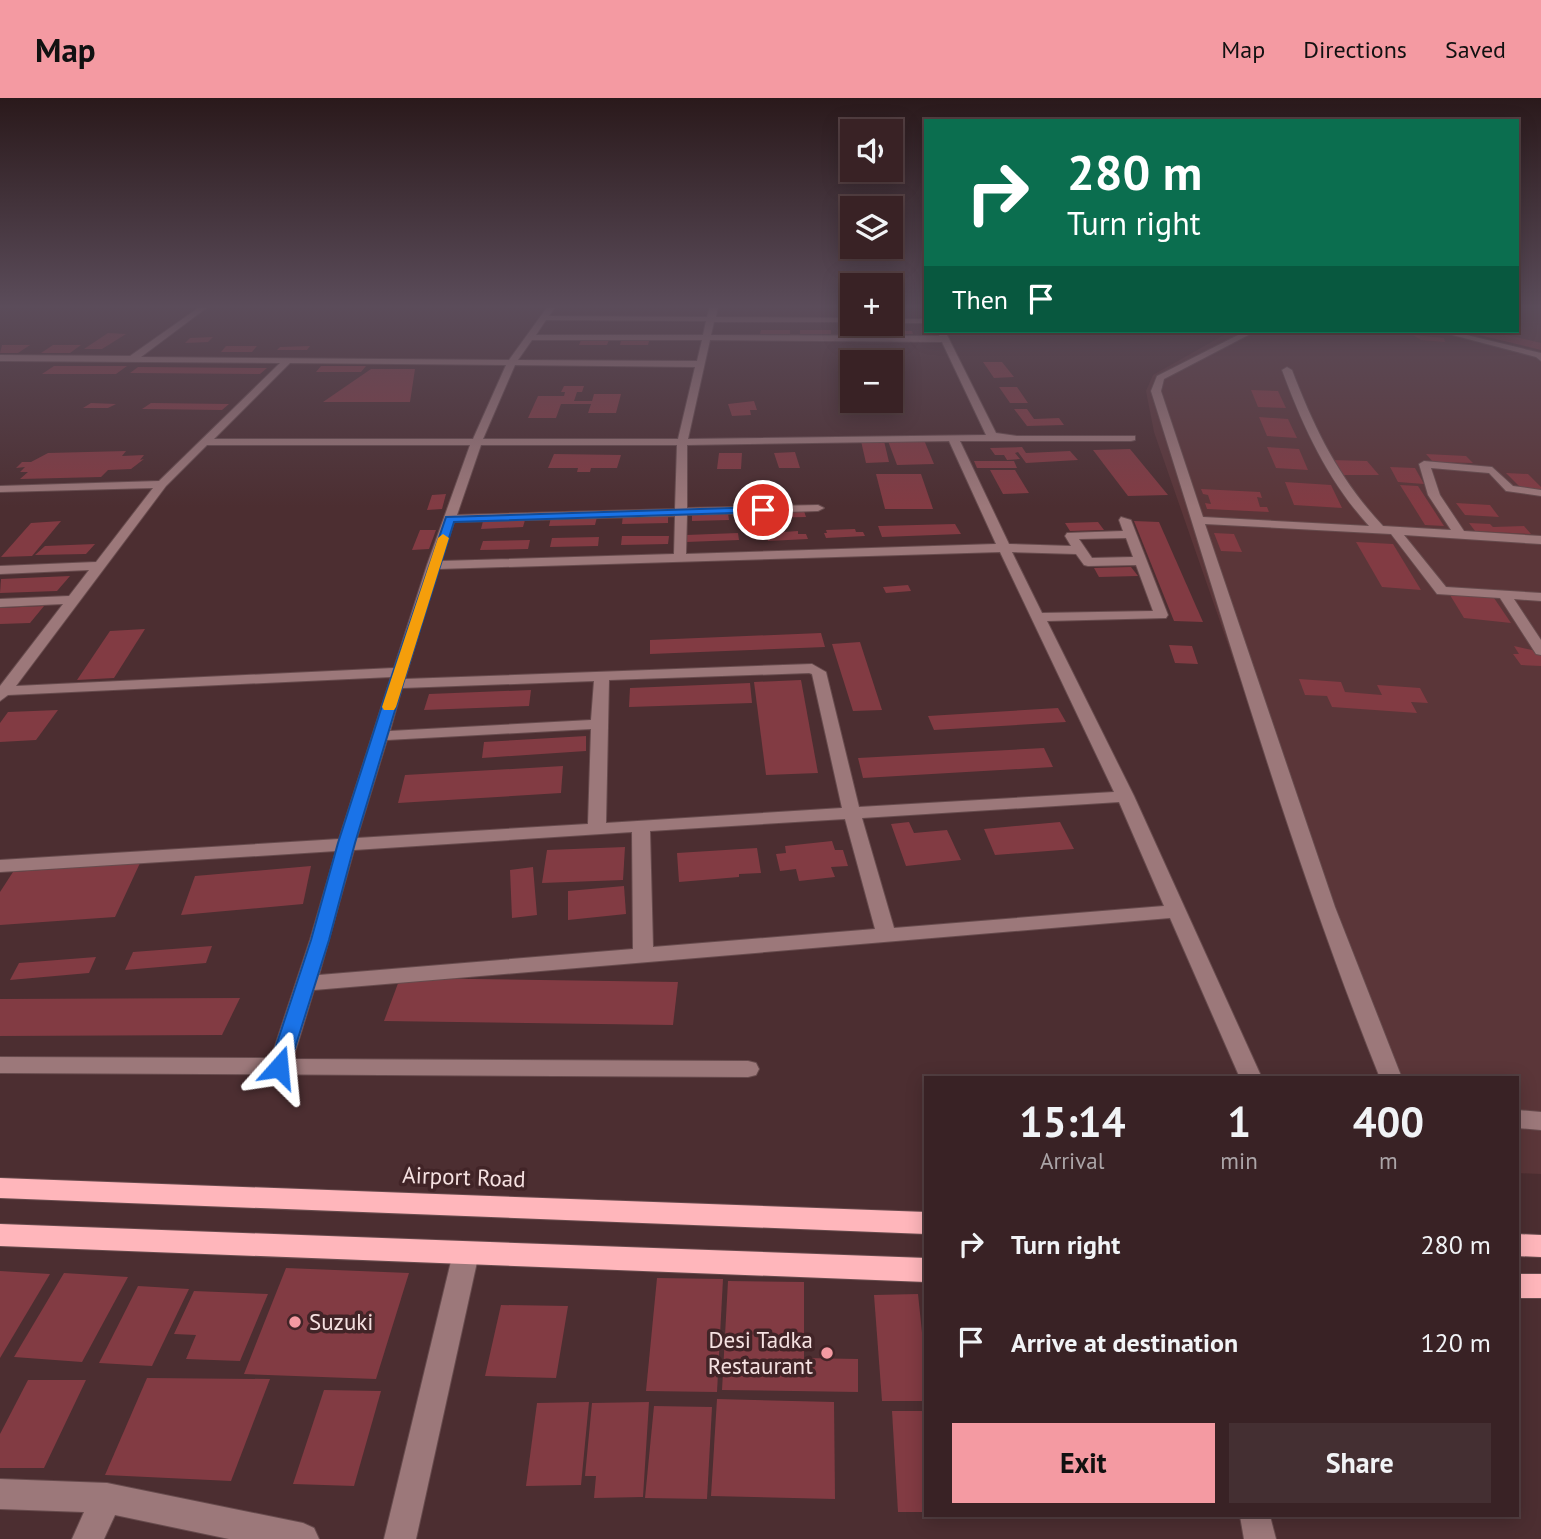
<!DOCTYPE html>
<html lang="en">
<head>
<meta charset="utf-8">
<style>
	body { margin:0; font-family:"PT Sans",sans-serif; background:#442f32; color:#f1f3f6; height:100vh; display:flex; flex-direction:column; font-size:26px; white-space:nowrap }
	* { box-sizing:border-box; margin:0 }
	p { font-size:23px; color:#aba4a7 }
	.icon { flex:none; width:38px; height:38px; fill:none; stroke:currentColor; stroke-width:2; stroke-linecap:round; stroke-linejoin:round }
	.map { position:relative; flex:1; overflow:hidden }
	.sheet { position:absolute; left:924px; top:978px; width:595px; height:441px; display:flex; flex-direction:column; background:#392225; border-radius:0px; box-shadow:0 4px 18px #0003,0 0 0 2px #533f42 }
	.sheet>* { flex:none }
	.hud { position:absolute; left:924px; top:21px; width:595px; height:214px; border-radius:0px; box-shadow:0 4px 18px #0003,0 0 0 2px #533f42; background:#0b6e4f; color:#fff; overflow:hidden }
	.tools { position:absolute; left:840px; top:21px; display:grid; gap:14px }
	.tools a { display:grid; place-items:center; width:63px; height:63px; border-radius:0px; background:#392225; box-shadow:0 4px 18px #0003,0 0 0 2px #533f42; font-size:35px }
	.pin { position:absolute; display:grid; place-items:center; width:60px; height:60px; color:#fff; margin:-30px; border:4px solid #fff; border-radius:50%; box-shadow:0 2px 7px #0007 }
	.me { position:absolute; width:77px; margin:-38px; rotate:18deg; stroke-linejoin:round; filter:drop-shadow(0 0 5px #0008) }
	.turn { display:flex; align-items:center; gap:24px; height:147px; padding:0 28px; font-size:32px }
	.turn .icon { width:91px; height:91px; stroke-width:2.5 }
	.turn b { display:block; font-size:49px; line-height:60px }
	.then { display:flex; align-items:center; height:66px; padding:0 28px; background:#0003; gap:14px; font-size:26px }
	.eta { display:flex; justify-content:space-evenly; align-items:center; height:119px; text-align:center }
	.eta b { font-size:42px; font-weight:600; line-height:49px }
	.primary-button { display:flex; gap:14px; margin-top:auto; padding:14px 28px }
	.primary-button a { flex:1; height:80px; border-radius:0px; background:#f49aa2; color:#111; font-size:28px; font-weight:600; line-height:80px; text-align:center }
	.primary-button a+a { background:#442f32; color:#f1f3f6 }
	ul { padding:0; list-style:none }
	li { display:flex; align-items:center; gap:21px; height:98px; padding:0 28px }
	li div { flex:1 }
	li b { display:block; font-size:26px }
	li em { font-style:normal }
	header { display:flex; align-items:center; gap:42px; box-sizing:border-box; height:98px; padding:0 35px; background:#f49aa2; color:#111 }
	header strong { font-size:33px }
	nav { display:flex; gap:38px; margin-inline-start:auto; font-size:24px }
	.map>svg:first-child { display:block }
</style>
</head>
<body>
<header>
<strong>Map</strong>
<nav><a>Map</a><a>Directions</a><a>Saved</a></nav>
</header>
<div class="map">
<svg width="1541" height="1441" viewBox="0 0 1541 1441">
	<rect width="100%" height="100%" fill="#4c2e31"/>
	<polygon fill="#5b3639" points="1517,208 1541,208 1541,1076 1517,1075 1517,980 1379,980 1154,334 1146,293 1153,277 1231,233 1517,233"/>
	<g fill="#823b43">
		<polygon points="761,232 790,232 790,236 760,236"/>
		<rect x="800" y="232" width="31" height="4"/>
		<polygon points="841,232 870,232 871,236 842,236"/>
		<polygon points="882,233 912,233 913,236 883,236"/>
		<polygon points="1477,233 1491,233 1541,245 1541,252 1471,235"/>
		<polygon points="108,235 126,236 102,251 84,251"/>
		<polygon points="1413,237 1444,240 1445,244 1421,242"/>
		<polygon points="213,239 208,244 185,245 190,240"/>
		<polygon points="581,242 609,242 607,247 579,247"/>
		<polygon points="621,242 649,243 648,247 620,247"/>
		<polygon points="30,247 18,255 0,255 2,247"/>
		<polygon points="53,247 81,247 70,255 41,255"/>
		<polygon points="226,248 257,248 252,254 221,254"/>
		<polygon points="310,248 307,252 277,252 280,249"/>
		<polygon points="983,264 1002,264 1014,279 994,280"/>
		<polygon points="54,268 127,268 116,276 42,276"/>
		<polygon points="321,268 366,268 361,274 316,274"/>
		<polygon points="138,269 267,270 260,276 130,275"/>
		<polygon points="371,271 415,271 410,304 323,304"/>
		<polygon points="564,288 584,288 582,294 577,294 574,303 592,303 594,296 621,296 616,315 588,315 591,306 561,306 556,320 528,320 538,298 564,298 565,294 561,294"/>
		<polygon points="999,289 1017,289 1028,305 1010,305"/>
		<polygon points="1251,292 1278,293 1286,310 1258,309"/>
		<polygon points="754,303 757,312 750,312 751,317 732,318 728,306"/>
		<polygon points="91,305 116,306 108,310 83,310"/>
		<polygon points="151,305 229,306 222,312 142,311"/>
		<polygon points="1014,311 1027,311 1034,321 1059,320 1064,327 1027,328"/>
		<polygon points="1259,319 1288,321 1297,340 1267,338"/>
		<polygon points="924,342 934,366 897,367 888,343"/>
		<polygon points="861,343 884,343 889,364 866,365"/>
		<polygon points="1022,349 1026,355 1070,353 1078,362 1026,365 1018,354 1015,355 1020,361 1007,362 1004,357 995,357 990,350"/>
		<polygon points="1267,349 1299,351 1308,372 1276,370"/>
		<polygon points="1130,351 1168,397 1128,398 1093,352"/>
		<polygon points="126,353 122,358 144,357 140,362 144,361 131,371 108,372 101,379 20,381 28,374 20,374 25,369 16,370 22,364 31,364 48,355"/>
		<polygon points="795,354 800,370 779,370 774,355"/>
		<polygon points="719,355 742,355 741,371 717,371"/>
		<polygon points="554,356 621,357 617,370 591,370 590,374 577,374 578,370 548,370"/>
		<polygon points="1426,356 1466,358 1473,365 1433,364"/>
		<polygon points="1331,362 1367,363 1379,377 1343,377"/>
		<polygon points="974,363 1014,363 1017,370 977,370"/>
		<polygon points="1390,369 1415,370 1424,386 1398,384"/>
		<polygon points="990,372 1015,372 1029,395 1003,396"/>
		<polygon points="1506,375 1528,376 1541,389 1541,392 1522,391"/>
		<polygon points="876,376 921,376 933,411 885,411"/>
		<polygon points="1285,384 1331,387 1342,410 1294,407"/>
		<polygon points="1400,387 1418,388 1444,428 1425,427"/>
		<polygon points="1201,391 1260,394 1262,400 1257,399 1260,409 1267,409 1269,414 1207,411 1205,405 1211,406 1208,397 1203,396"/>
		<polygon points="446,396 442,411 427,412 432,397"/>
		<polygon points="1456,405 1490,407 1499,419 1465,417"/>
		<polygon points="804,413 806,419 764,420 763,414"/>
		<polygon points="728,415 729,422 692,423 692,416"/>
		<polygon points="623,417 668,417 668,425 622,426"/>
		<polygon points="551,419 597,419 595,427 549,428"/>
		<polygon points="525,422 523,429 481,431 483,423"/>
		<polygon points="61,423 32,458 1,459 31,425"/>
		<polygon points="1134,423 1159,424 1203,524 1174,523"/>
		<polygon points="1098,424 1104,432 1070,433 1065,425"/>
		<polygon points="1469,425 1490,426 1493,429 1524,428 1531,436 1475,433"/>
		<polygon points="955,426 961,436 882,439 878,428"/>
		<polygon points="855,431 856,434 863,434 865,438 826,440 824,435 827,435 826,432"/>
		<polygon points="420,432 436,432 429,451 412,452"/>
		<polygon points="798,433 798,436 806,436 808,441 768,443 766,438 770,438 769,435"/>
		<polygon points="738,435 739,442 686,444 686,437"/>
		<polygon points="1214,435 1234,436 1242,454 1221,453"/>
		<polygon points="622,438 669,438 668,446 621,447"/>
		<polygon points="599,439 598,448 550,449 552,440"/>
		<polygon points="530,442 528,451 480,452 483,443"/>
		<polygon points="1356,444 1393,446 1421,492 1382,489"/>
		<polygon points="95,446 86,456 35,457 45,448"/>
		<polygon points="1131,469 1138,478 1099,479 1094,470"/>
		<polygon points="70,478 57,493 0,495 1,481"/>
		<polygon points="908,487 911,493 886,495 883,489"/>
		<polygon points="1450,497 1494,500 1511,525 1464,520"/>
		<polygon points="44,508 30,525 0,526 0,510"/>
		<polygon points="145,531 114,580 77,582 110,533"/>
		<polygon points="821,535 825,549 650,556 650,542"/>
		<polygon points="860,544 882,612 853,613 832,546"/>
		<polygon points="1169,547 1192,548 1198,566 1175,565"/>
		<polygon points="1514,548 1541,554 1541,568 1521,567 1513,556 1519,556"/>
		<polygon points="1299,581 1341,584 1345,594 1382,597 1377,587 1420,590 1428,605 1411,604 1417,615 1332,609 1327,598 1305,597"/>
		<polygon points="801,582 818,675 766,677 754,584"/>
		<polygon points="750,585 752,605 629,609 630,590"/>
		<polygon points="531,592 529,608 424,612 429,596"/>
		<polygon points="1058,610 1066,624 934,632 928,618"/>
		<polygon points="58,612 36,642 0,644 0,625 8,614"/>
		<polygon points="586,638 586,653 482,660 484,644"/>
		<polygon points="1044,650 1053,669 863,680 858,660"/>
		<polygon points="563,668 561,695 398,705 405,677"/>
		<polygon points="909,724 914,735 947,732 961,762 906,768 891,726"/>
		<polygon points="1060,724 1074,751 995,757 984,731"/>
		<polygon points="832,743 835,752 843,752 848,768 831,769 835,779 799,783 796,771 780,773 776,756 786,755 785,748"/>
		<polygon points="625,749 623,782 542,785 547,752"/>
		<polygon points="757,750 761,775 739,776 739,779 679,784 677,755"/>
		<polygon points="140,765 115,819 0,827 0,794 13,774"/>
		<polygon points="311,768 303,806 181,817 195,778"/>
		<polygon points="533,769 537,817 512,820 510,772"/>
		<polygon points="624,788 626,816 568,822 568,793"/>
		<polygon points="212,848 206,865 125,872 133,854"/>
		<polygon points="96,859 89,875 10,882 19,865"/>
		<polygon points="400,880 678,884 673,927 384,923"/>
		<polygon points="240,900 222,937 0,938 0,901"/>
		<polygon points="286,1170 409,1175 376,1281 244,1276"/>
		<polygon points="0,1173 50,1176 0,1260"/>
		<polygon points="64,1175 128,1179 82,1264 14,1259"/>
		<polygon points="657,1180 723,1181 717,1294 646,1293"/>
		<polygon points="728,1183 804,1184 804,1260 858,1261 858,1294 722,1292"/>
		<polygon points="138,1188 189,1191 152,1268 99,1265"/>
		<polygon points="194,1193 268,1196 240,1263 186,1261 196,1237 174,1236"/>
		<polygon points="918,1196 926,1273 926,1303 882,1303 874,1197"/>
		<polygon points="501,1207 568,1208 556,1280 485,1278"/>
		<polygon points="147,1280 270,1281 231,1383 105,1377"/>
		<polygon points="28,1282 86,1282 44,1370 0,1370 0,1336"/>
		<polygon points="324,1292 381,1293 354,1388 293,1386"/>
		<polygon points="717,1301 834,1304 835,1401 711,1398"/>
		<polygon points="589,1304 581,1387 526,1388 537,1305"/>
		<polygon points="649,1304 643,1399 594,1400 596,1378 585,1378 592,1305"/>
		<polygon points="654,1308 712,1309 707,1401 645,1400"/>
		<polygon points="892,1313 926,1313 926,1414 898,1414"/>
	</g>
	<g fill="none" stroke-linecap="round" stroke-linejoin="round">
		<defs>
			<g id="minor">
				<path d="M201 208H209L141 259 509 262 548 208H556L549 218 707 219 710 208H718L716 219 852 220V224H714L711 237 939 238 937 233H945L996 335 1017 338H1135V342L1131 343H960L1009 446 1071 448 1065 438 1067 435 1123 433 1119 422 1121 419 1131 422 1168 517 1166 520 1047 523 1134 698 1262 980H1240L1170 820 314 892 293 961 748 963 756 965 759 971 756 977 748 979 0 975V959L271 960 310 842 336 753 0 774V762L339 741 391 579 8 597 0 603V588L63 506 0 509V501L69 498 89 472 0 476V468L96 464 153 390 0 394V388L159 383 280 265 0 263V257L130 258ZM546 222 706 223 703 237H536ZM532 242H702L697 263 518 262ZM710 242 942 244 986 337 688 341ZM290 265 506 267 473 341H214ZM515 267 695 269 678 341H483ZM949 343 996 446 686 456 687 417 818 413 824 410 818 407 687 410V347ZM207 347H470L427 467 394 570 16 588 166 388ZM481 347H677L675 411 457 417ZM675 418 674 456 441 463 454 424ZM1126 440 1133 459 1092 460 1079 441ZM1000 454 1114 694 859 709 826 574 812 566 405 581 438 471ZM1012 454 1076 456 1084 467 1088 468 1136 467 1153 513 1042 515ZM809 575 812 576 842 710 606 725 609 582ZM594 583 591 622 390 633 402 590ZM591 631 588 726 357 740 387 642ZM1119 704 1164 808 894 830 862 720ZM845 721 875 831 653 849 650 733ZM632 734 633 851 319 877 354 752Z"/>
				<rect x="891" y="221" width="35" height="4"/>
				<path d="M1246 233H1256L1164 281 1161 293 1203 419 1369 428C1328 383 1303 329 1282 272L1287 269 1292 272C1315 332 1339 381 1383 428L1451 432 1428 397 1419 366 1424 363 1492 369 1513 388 1541 392V398L1506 393 1489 375 1431 370 1440 397 1464 433 1541 438V446L1404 437 1446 489 1541 495V503L1514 501 1541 542V557L1536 556 1500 500 1437 496 1391 436 1205 426 1335 809 1402 980H1380C1290 756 1224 523 1151 293L1157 278Z"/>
				<polygon points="1437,233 1450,233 1541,255 1541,263 1536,259"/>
				<polygon points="1517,1012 1541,1014 1541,1032 1517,1030"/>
				<polygon points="466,1144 475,1147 479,1155 416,1441 384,1441 453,1155 457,1147"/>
				<polygon points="0,1381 107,1385 303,1425 314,1430 319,1441 229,1441 115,1417 104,1441 72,1441 84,1414 0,1411"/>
				<polygon points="1240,1418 1270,1418 1276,1441 1244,1441"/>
			</g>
			<g id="major">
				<polygon points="0,1080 926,1114 926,1136 0,1100"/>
				<polygon points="0,1126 926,1160 926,1184 0,1148"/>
				<polygon points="1517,1136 1541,1137 1541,1159 1517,1158"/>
				<rect x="1517" y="1176" width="24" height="24"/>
			</g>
		</defs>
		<use href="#minor" stroke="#674b4d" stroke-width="2"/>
		<use href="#major" stroke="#674b4d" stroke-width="2"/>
		<use href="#minor" fill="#9c787a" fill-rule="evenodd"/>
		<use href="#major" fill="#ffb6bb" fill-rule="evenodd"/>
	</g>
	<linearGradient id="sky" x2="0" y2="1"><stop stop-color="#2a191b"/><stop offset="0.51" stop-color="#5b4c5a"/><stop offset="1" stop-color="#5b4c5a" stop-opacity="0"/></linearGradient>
	<rect width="1541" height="409" fill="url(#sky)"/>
	<polygon fill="#1a73e8" stroke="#114b97" stroke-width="2" points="763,409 767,410 767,414 454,424 403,586 355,745 329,842 289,969 286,974 279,976 272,974 269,969 311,842 338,745 389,586 446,419"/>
	<polygon fill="#f59e0b" points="443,436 449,440 396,609 394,612 384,612 382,609 438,440"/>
	<g fill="#f49aa2" stroke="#412427" stroke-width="2.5">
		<circle cx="295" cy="1224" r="7"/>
		<circle cx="827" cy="1255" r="7"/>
	</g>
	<g text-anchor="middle" stroke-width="7" stroke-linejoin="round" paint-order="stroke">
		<g font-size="23" fill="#f5e1e1" stroke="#412427">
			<text transform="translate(464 1079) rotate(2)" y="8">Airport Road</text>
		</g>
		<g font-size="23" fill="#f5e1e1" stroke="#412427" text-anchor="start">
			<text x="309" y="1232">Suzuki</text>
			<text x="813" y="1250" text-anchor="end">Desi Tadka<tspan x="813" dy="26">Restaurant</tspan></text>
		</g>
	</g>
</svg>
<div class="tools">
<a><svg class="icon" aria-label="sound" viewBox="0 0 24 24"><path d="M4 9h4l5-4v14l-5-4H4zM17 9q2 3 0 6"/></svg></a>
<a><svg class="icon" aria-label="layers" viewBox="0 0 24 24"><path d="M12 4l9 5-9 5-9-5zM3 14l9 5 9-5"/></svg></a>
<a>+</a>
<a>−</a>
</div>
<div class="pin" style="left:763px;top:412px;background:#d93025"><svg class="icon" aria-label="arrive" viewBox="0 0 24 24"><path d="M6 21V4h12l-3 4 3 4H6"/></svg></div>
<svg class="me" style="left:279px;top:969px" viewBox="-20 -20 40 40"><path d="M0-17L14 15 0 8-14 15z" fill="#1a73e8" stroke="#fff" stroke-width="4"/></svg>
<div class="hud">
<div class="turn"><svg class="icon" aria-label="right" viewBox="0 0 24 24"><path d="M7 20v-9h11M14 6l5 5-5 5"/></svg><div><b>280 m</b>Turn right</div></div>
<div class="then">Then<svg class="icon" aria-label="arrive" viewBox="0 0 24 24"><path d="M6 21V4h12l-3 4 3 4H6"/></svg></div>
</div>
<section class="sheet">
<div class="eta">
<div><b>15:14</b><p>Arrival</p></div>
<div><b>1</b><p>min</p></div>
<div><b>400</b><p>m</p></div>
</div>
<ul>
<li><svg class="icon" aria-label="right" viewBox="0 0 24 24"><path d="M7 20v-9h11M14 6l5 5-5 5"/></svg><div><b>Turn right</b></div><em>280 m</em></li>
<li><svg class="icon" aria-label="arrive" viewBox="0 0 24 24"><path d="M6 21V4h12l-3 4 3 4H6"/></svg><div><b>Arrive at destination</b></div><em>120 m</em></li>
</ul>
<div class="primary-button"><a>Exit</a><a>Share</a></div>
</section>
</div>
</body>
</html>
